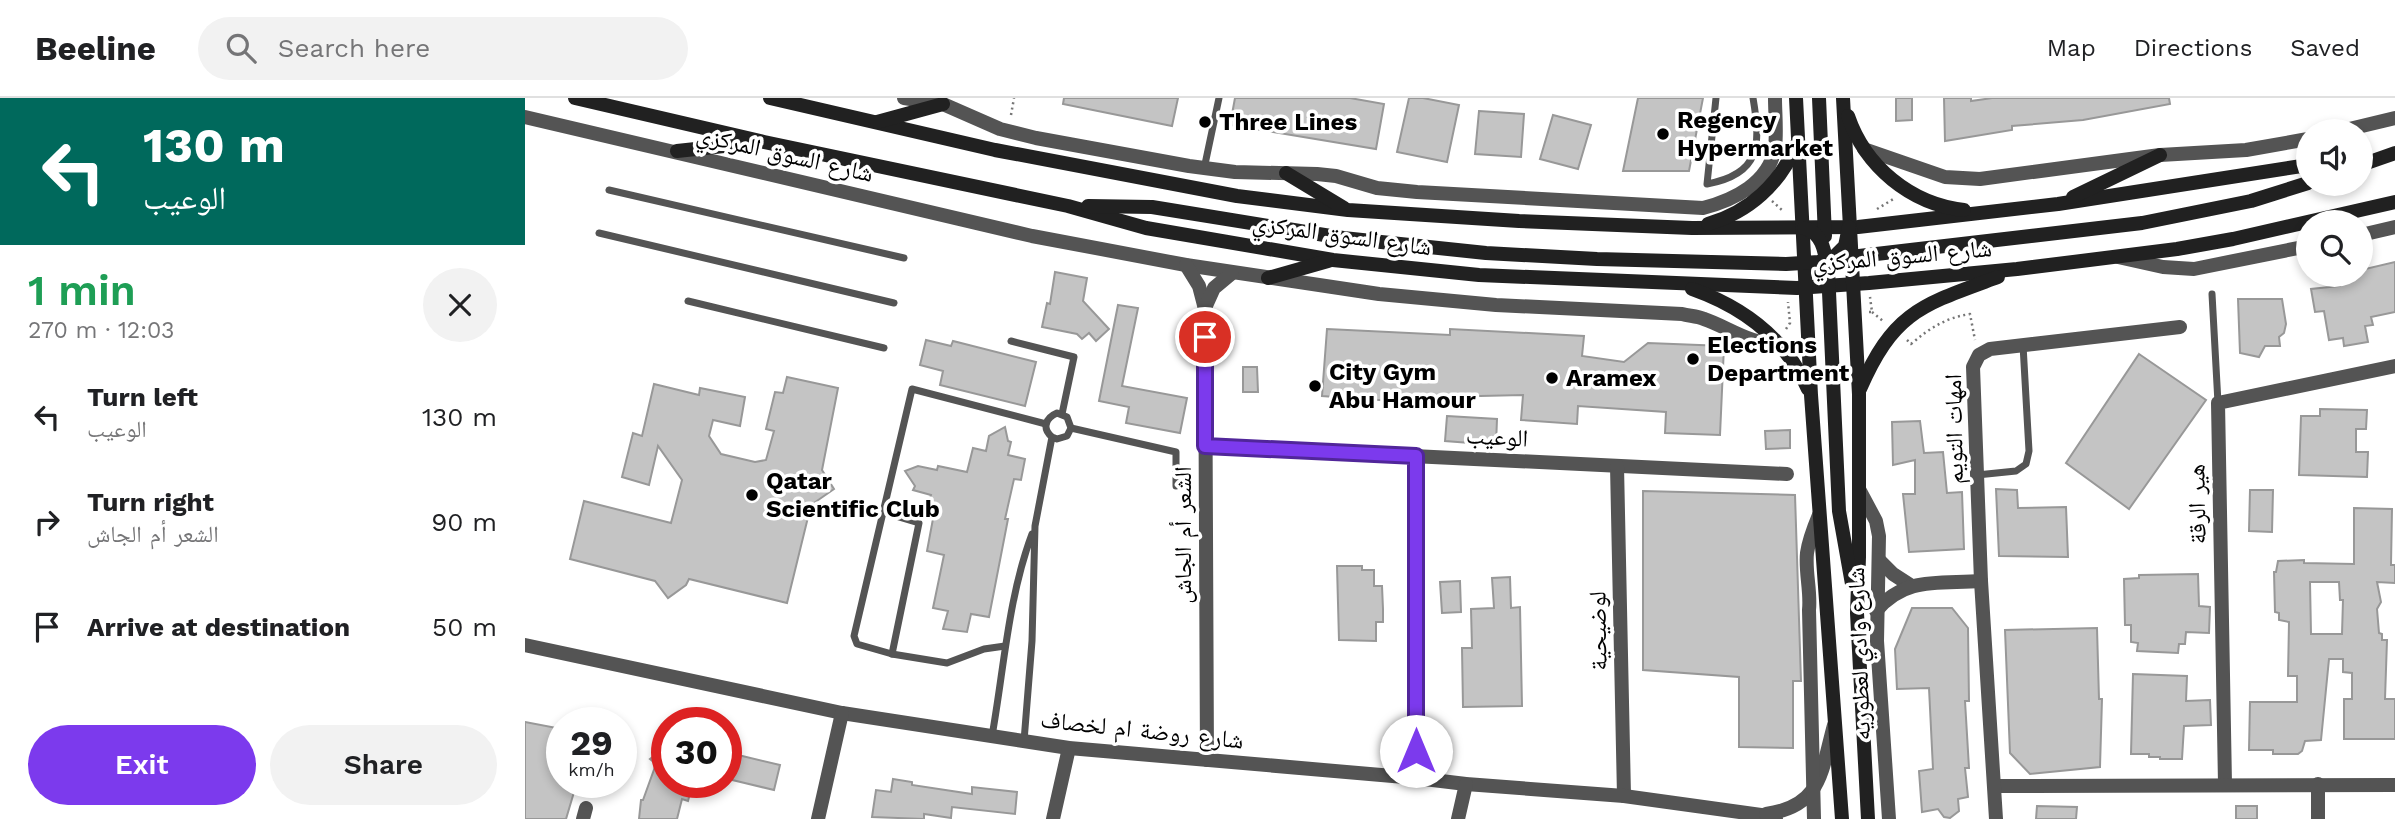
<!DOCTYPE html>
<html lang="en">
<head>
<meta charset="utf-8">
<style>
	body { margin:0; font-family:"Work Sans","Noto Naskh Arabic",sans-serif; background:#f2f2f2; color:#202124; height:100vh; display:flex; flex-direction:column; font-size:26px; white-space:nowrap }
	* { box-sizing:border-box; margin:0 }
	p { font-size:23px; color:#757577 }
	.icon { flex:none; width:38px; height:38px; fill:none; stroke:currentColor; stroke-width:2; stroke-linecap:round; stroke-linejoin:round }
	.map { position:relative; flex:1; overflow:hidden }
	.sheet { display:flex; flex-direction:column; background:#fff; width:525px }
	.sheet>* { flex:none }
	.hud { background:#00695c; color:#fff; overflow:hidden }
	.buttons { position:absolute; left:1771px; top:21px; display:grid; gap:14px }
	.buttons a { display:grid; place-items:center; width:77px; height:77px; border-radius:50%; background:#fff; box-shadow:0 4px 10px #0003; font-size:35px }
	.speed { position:absolute; left:21px; top:609px; display:flex; gap:14px; font-size:35px; font-weight:700; text-align:center }
	.speed>* { display:grid; place-content:center; width:91px; height:91px; border-radius:50%; background:#fff; box-shadow:0 4px 10px #0003; line-height:1 }
	.speed small { font-size:18px; font-weight:400 }
	.speed .limit { border:10px solid #d22; background:#fff; color:#111 }
	.pin { position:absolute; display:grid; place-items:center; width:60px; height:60px; color:#fff; margin:-30px; border:4px solid #fff; border-radius:50%; box-shadow:0 2px 7px #0007 }
	.me { position:absolute; width:77px; margin:-38px; rotate:0deg; stroke-linejoin:round; filter:drop-shadow(0 0 5px #0008) }
	.turn { display:flex; align-items:center; gap:24px; height:147px; padding:0 28px; font-size:32px }
	.turn .icon { width:91px; height:91px; stroke-width:2.5 }
	.turn b { display:block; font-size:49px; line-height:60px }
	.round { display:grid; place-items:center; flex:none; width:74px; height:74px; border-radius:37px; background:#f2f2f2 }
	.headline { display:flex; align-items:center; justify-content:space-between; height:119px; padding:0 28px }
	h1 { font-size:42px; font-weight:600; line-height:52px; color:#1e9e55 }
	.cta { display:flex; gap:14px; margin-top:auto; padding:14px 28px }
	.cta a { flex:1; height:80px; border-radius:42px; background:#7c3aed; color:#fff; font-size:28px; font-weight:600; line-height:80px; text-align:center }
	.cta a+a { background:#f2f2f2; color:#202124 }
	ul { padding:0; list-style:none }
	li { display:flex; align-items:center; gap:21px; height:105px; padding:0 28px }
	li div { flex:1 }
	li b { display:block; font-size:26px }
	li em { font-style:normal }
	header { display:flex; align-items:center; gap:42px; box-sizing:border-box; height:98px; padding:0 35px; background:#fff; border-bottom:2px solid #e0e0e0 }
	header strong { font-size:33px }
	nav { display:flex; gap:38px; margin-inline-start:auto; font-size:24px }
	.search { width:490px; height:63px; background:#f2f2f2; display:flex; align-items:center; gap:18px; box-sizing:border-box; padding:0 24px; border-radius:38px; color:#757577; font-size:26px }
	main { display:flex; flex:1; min-height:0 }
	.map>svg:first-child { display:block }
</style>
</head>
<body>
<header>
<strong>Beeline</strong>
<div class="search"><svg class="icon" aria-label="search" viewBox="0 0 24 24"><circle cx="10" cy="10" r="6"/><path d="M15 15l6 6"/></svg>Search here</div>
<nav><a>Map</a><a>Directions</a><a>Saved</a></nav>
</header>
<main>
<section class="sheet">
<div class="hud">
<div class="turn"><svg class="icon" aria-label="left" viewBox="0 0 24 24"><path d="M17 20v-9H6M10 6l-5 5 5 5"/></svg><div><b>130 m</b>الوعيب</div></div>
</div>
<div class="headline"><div><h1>1 min</h1><p>270 m · 12:03</p></div><a class="round"><svg class="icon" aria-label="close" viewBox="0 0 24 24"><path d="M6 6l12 12M18 6L6 18"/></svg></a></div>
<ul>
<li><svg class="icon" aria-label="left" viewBox="0 0 24 24"><path d="M17 20v-9H6M10 6l-5 5 5 5"/></svg><div><b>Turn left</b><p>الوعيب</p></div><em>130 m</em></li>
<li><svg class="icon" aria-label="right" viewBox="0 0 24 24"><path d="M7 20v-9h11M14 6l5 5-5 5"/></svg><div><b>Turn right</b><p>الشعر أم الجاش</p></div><em>90 m</em></li>
<li><svg class="icon" aria-label="arrive" viewBox="0 0 24 24"><path d="M6 21V4h12l-3 4 3 4H6"/></svg><div><b>Arrive at destination</b></div><em>50 m</em></li>
</ul>
<div class="cta"><a>Exit</a><a>Share</a></div>
</section>
<div class="map">
<svg width="1870" height="721" viewBox="0 0 1870 721">
	<rect width="100%" height="100%" fill="#fff"/>
	<g fill="#c4c4c4" stroke="#989898" stroke-width="2" fill-rule="evenodd">
		<polygon points="539,0 653,0 647,28 538,6"/>
		<polygon points="710,0 825,0 859,6 851,51 705,27"/>
		<polygon points="884,0 898,0 934,7 922,64 872,54"/>
		<polygon points="1113,0 1178,0 1164,73 1098,73"/>
		<polygon points="1371,0 1387,0 1387,22 1371,23"/>
		<polygon points="1419,0 1446,0 1446,3 1467,0 1644,0 1645,6 1558,22 1487,28 1487,32 1420,43"/>
		<polygon points="954,13 999,16 996,59 950,56"/>
		<polygon points="1028,17 1066,27 1053,71 1015,61"/>
		<polygon points="1870,164 1870,214 1846,219 1848,227 1840,228 1843,244 1819,248 1818,240 1804,242 1799,213 1790,214 1786,191 1815,188 1812,177 1836,177 1836,172"/>
		<polygon points="530,174 562,180 558,203 584,231 571,243 564,235 557,241 552,236 517,229 522,205 525,206"/>
		<polygon points="1713,201 1757,201 1761,226 1759,235 1754,239 1755,248 1740,248 1734,259 1715,255"/>
		<polygon points="593,207 613,210 597,288 662,300 655,335 601,325 604,309 574,303"/>
		<polygon points="802,231 925,237 925,231 1059,238 1057,258 1099,264 1123,245 1199,248 1195,337 1140,335 1141,314 1053,308 1052,326 996,322 998,297 869,300 868,303 797,298"/>
		<polygon points="401,242 426,248 428,243 511,264 500,308 415,287 418,273 395,267"/>
		<polygon points="1614,256 1681,302 1604,411 1541,365"/>
		<polygon points="718,269 732,269 733,294 718,294"/>
		<polygon points="262,279 313,290 297,372 309,391 286,407 262,505 164,481 161,487 143,500 130,483 45,461 59,403 146,425 157,382 133,348 124,387 97,379 108,335 117,338 129,286 174,297 175,290 220,299 215,328 188,322 184,338 196,356 230,364 241,362 249,333 241,331 250,294 258,295"/>
		<polygon points="1795,311 1842,312 1841,331 1831,331 1831,354 1843,354 1842,379 1774,377 1776,318 1795,318"/>
		<polygon points="922,318 972,321 971,347 920,343"/>
		<polygon points="1395,323 1399,355 1418,354 1422,395 1437,394 1439,451 1384,454 1378,396 1390,396 1390,362 1368,367 1367,324"/>
		<polygon points="480,329 483,343 486,344 483,357 500,361 496,382 489,381 480,421 483,421 464,519 446,516 442,534 418,531 423,513 408,510 419,457 402,453 410,410 403,409 406,397 388,392 390,388 380,373 393,368 412,372 413,368 442,374 448,350 461,353 464,338"/>
		<polygon points="1265,332 1265,350 1241,351 1240,333"/>
		<polygon points="1471,391 1492,392 1493,410 1541,409 1543,459 1474,458"/>
		<polygon points="1725,392 1748,392 1747,434 1724,433"/>
		<polygon points="1118,393 1270,397 1276,583 1268,583 1268,650 1214,649 1214,579 1118,572"/>
		<path d="M1829 410 1867 411 1866 467H1870V485L1852 484 1856 504 1852 511 1854 535 1857 536V542H1862L1860 601H1870V641H1819V601H1827V575L1818 574V561H1804L1796 642 1780 643 1777 653 1773 656H1748V652H1724L1725 604H1772V578H1763L1764 524 1754 522V515L1750 514 1749 474H1751L1753 463 1779 462V465L1829 466ZM1785 484H1814L1815 502H1818L1817 536H1786Z"/>
		<polygon points="812,468 837,468 837,472 849,472 849,488 857,488 858,511 858,524 851,524 851,543 814,542"/>
		<polygon points="1673,476 1674,508 1685,509 1684,535 1661,534 1660,546 1654,546 1653,555 1612,553 1613,545 1606,544 1606,527 1600,527 1599,481 1614,480 1614,477"/>
		<polygon points="985,479 986,510 995,509 997,608 938,609 937,550 947,550 946,511 969,510 967,480"/>
		<polygon points="935,483 936,514 917,515 915,484"/>
		<polygon points="1387,510 1427,510 1443,530 1444,603 1440,603 1444,670 1440,670 1443,699 1433,701 1434,713 1425,720 1419,719 1413,711 1397,714 1394,673 1408,671 1404,590 1372,591 1370,551"/>
		<polygon points="1572,530 1574,601 1577,601 1575,669 1505,676 1485,655 1480,532"/>
		<polygon points="1608,576 1662,578 1661,603 1685,602 1686,627 1659,628 1657,661 1635,661 1635,659 1624,659 1624,656 1606,656"/>
		<polygon points="0,624 37,631 37,684 52,684 41,721 0,721"/>
		<polygon points="140,639 142,640 142,684 168,684 163,703 157,701 152,721 114,721 116,702 118,702 131,666 125,661 134,654"/>
		<polygon points="209,656 255,667 249,692 203,681"/>
		<polygon points="368,681 387,684 387,687 447,696 447,689 492,694 490,716 427,709 426,720 399,716 399,721 347,719 351,692 366,694"/>
		<polygon points="1512,708 1552,709 1551,721 1511,721"/>
		<rect x="1711" y="708" width="21" height="13"/>
	</g>
	<g fill="none" stroke-linecap="round" stroke-linejoin="round">
		<g stroke="#767676" stroke-width="2.5" stroke-dasharray="2 3.5" stroke-linecap="butt">
			<polyline points="486,17 489,0"/>
			<polyline points="1247,103 1258,113"/>
			<polyline points="1352,111 1370,100"/>
			<polyline points="1344,214 1347,214 1345,199"/>
			<polyline points="1347,214 1358,223"/>
			<polyline points="1261,231 1265,225 1263,204"/>
			<path d="M1382 242 1386 246C1405 230 1420 220 1445 216L1450 242"/>
		</g>
		<g stroke="#545454" stroke-width="7">
			<path d="M1191 0 1182 86C1236 76 1236 47 1228 0"/>
			<polyline points="679,71 694,0"/>
			<polyline points="84,92 379,160"/>
			<polyline points="74,135 369,205"/>
			<polyline points="1687,196 1693,305"/>
			<polyline points="163,203 359,250"/>
			<polyline points="486,243 549,259 537,316"/>
			<polyline points="546,330 651,354 651,388"/>
			<polyline points="1452,377 1491,373 1501,366 1504,353 1498,247"/>
			<polyline points="357,414 394,425 367,556"/>
			<polyline points="480,548 459,551 422,565 367,556 332,546 329,538 387,291 521,326"/>
			<path d="M467 638C479 571 483 500 507 436"/>
			<path d="M499 643 507 543 510 428 527 339C517 331 520 320 532 315L542 319 546 330 542 338 532 341 527 339"/>
		</g>
		<g stroke="#545454" stroke-width="14">
			<path d="M379 0 418 6 475 31 511 40 664 68 710 74 792 76 811 78 852 90 892 94 1178 110C1209 102 1244 85 1250 50 1252 33 1250 16 1250 0"/>
			<path d="M0 19 507 138 661 167 854 196 971 207 1157 216C1164 218 1172 218 1179 221 1203 229 1227 248 1253 245"/>
			<polyline points="1816,33 1870,20"/>
			<polyline points="1339,51 1420,79 1455,81 1635,57 1721,52 1783,41"/>
			<polyline points="1836,137 1870,129"/>
			<polyline points="1593,159 1638,169 1669,171 1783,148"/>
			<polyline points="661,167 674,188 680,211 682,662"/>
			<polyline points="680,210 689,190 707,175"/>
			<polyline points="680,348 1262,376"/>
			<polyline points="1092,368 1099,698"/>
			<polyline points="1335,393 1351,423 1354,438 1352,543 1364,721"/>
			<polyline points="1354,462 1368,476 1385,487"/>
			<path d="M1351 513C1380 478 1414 486 1456 483"/>
			<polyline points="0,547 317,615 544,650 891,680 941,686 1099,698 1236,717 1251,721"/>
			<polyline points="891,680 891,358"/>
			<polyline points="1700,686 1693,305 1870,268"/>
			<polyline points="1793,686 1793,721"/>
			<polyline points="1470,688 1870,687"/>
			<path d="M1241 716C1297 708 1296 674 1309 627"/>
			<polyline points="58,721 61,710"/>
			<polyline points="293,721 317,615"/>
			<polyline points="528,721 544,650"/>
			<polyline points="933,721 941,686"/>
			<path d="M1289 721 1284 512C1286 493 1280 474 1282 455 1284 441 1289 429 1294 417"/>
			<polyline points="1471,721 1456,483 1448,269 1454,257 1465,251 1655,229"/>
		</g>
		<g stroke="#212121" stroke-width="14">
			<polyline points="50,0 239,44 543,108 621,130 808,162 954,177 1272,190 1344,185 1492,171 1652,151 1708,141 1870,104"/>
			<polyline points="245,0 470,52 712,98 823,112 994,123 1167,130 1333,129 1533,106 1783,67"/>
			<polyline points="1271,0 1286,297 1317,721"/>
			<polyline points="1294,0 1300,138"/>
			<polyline points="1318,0 1334,296 1334,459 1332,515 1343,721"/>
			<path d="M1323 18C1340 68 1385 106 1439 112"/>
			<polyline points="352,24 418,6"/>
			<polyline points="152,53 227,45"/>
			<polyline points="1836,67 1870,55"/>
			<polyline points="761,75 819,110"/>
			<polyline points="1548,99 1635,57"/>
			<polyline points="563,108 627,109 818,140 961,155 1072,161 1261,166 1294,164 1309,159 1320,148 1324,129"/>
			<path d="M1183 126C1224 114 1255 86 1271 47"/>
			<path d="M1279 130C1298 135 1300 155 1303 172L1314 413 1327 486"/>
			<polyline points="1317,160 1617,125 1726,103 1783,85"/>
			<polyline points="743,180 803,163"/>
			<path d="M1167 191C1218 209 1260 240 1283 291"/>
			<path d="M1335 291C1369 213 1397 207 1473 179"/>
		</g>
	</g>
	<g fill="none" stroke-linecap="round" stroke-linejoin="round">
		<defs>
			<polyline id="route" points="680,239 680,348 891,358 891,653"/>
		</defs>
		<use href="#route" stroke="#51269a" stroke-width="18"/>
		<use href="#route" stroke="#7c3aed" stroke-width="12"/>
	</g>
	<g fill="#000" stroke="#fff" stroke-width="2.5">
		<circle cx="680" cy="24" r="7"/>
		<circle cx="1138" cy="36" r="7"/>
		<circle cx="1168" cy="261" r="7"/>
		<circle cx="1027" cy="280" r="7"/>
		<circle cx="790" cy="288" r="7"/>
		<circle cx="227" cy="397" r="7"/>
	</g>
	<g text-anchor="middle" stroke-width="7" stroke-linejoin="round" paint-order="stroke">
		<g font-size="24" font-weight="bold" fill="#000" stroke="#fff" text-anchor="start">
			<text x="1152" y="30">Regency<tspan x="1152" dy="28">Hypermarket</tspan></text>
			<text x="694" y="32">Three Lines</text>
			<text x="1182" y="255">Elections<tspan x="1182" dy="28">Department</tspan></text>
			<text x="804" y="282">City Gym<tspan x="804" dy="28">Abu Hamour</tspan></text>
			<text x="1041" y="288">Aramex</text>
			<text x="241" y="391">Qatar<tspan x="241" dy="28">Scientific Club</tspan></text>
		</g>
		<g font-size="24" fill="#000" stroke="#fff">
			<text transform="translate(260 56) rotate(13)" y="8">شارع السوق المركزي</text>
			<text transform="translate(817 137) rotate(8)" y="8">شارع السوق المركزي</text>
			<text transform="translate(1377 158) rotate(-5)" y="8">شارع السوق المركزي</text>
			<text transform="translate(1429 331) rotate(-91)" y="8">امهات التويم</text>
			<text transform="translate(972 339) rotate(3)" y="8">الوعيب</text>
			<text transform="translate(1672 406) rotate(-91)" y="8">هير الرقة</text>
			<text transform="translate(658 437) rotate(-90)" y="8">الشعر أم الجاش</text>
			<text transform="translate(1073 533) rotate(-91)" y="8">لوضيحية</text>
			<text transform="translate(1334 556) rotate(-92)" y="8">شارع وادي لعطوريه</text>
			<text transform="translate(617 632) rotate(6)" y="8">شارع روضة ام لخصاف</text>
		</g>
	</g>
</svg>
<div class="buttons">
<a><svg class="icon" aria-label="sound" viewBox="0 0 24 24"><path d="M4 9h4l5-4v14l-5-4H4zM17 9q2 3 0 6"/></svg></a>
<a><svg class="icon" aria-label="search" viewBox="0 0 24 24"><circle cx="10" cy="10" r="6"/><path d="M15 15l6 6"/></svg></a>
</div>
<div class="speed"><div>29<small>km/h</small></div><div class="limit">30</div></div>
<div class="pin" style="left:680px;top:239px;background:#d93025"><svg class="icon" aria-label="arrive" viewBox="0 0 24 24"><path d="M6 21V4h12l-3 4 3 4H6"/></svg></div>
<svg class="me" style="left:891px;top:653px" viewBox="-20 -20 40 40"><circle r="19" fill="#fff"/><path d="M0-13L10 11 0 6-10 11z" fill="#7c3aed"/></svg>
</div>
</main>
</body>
</html>
